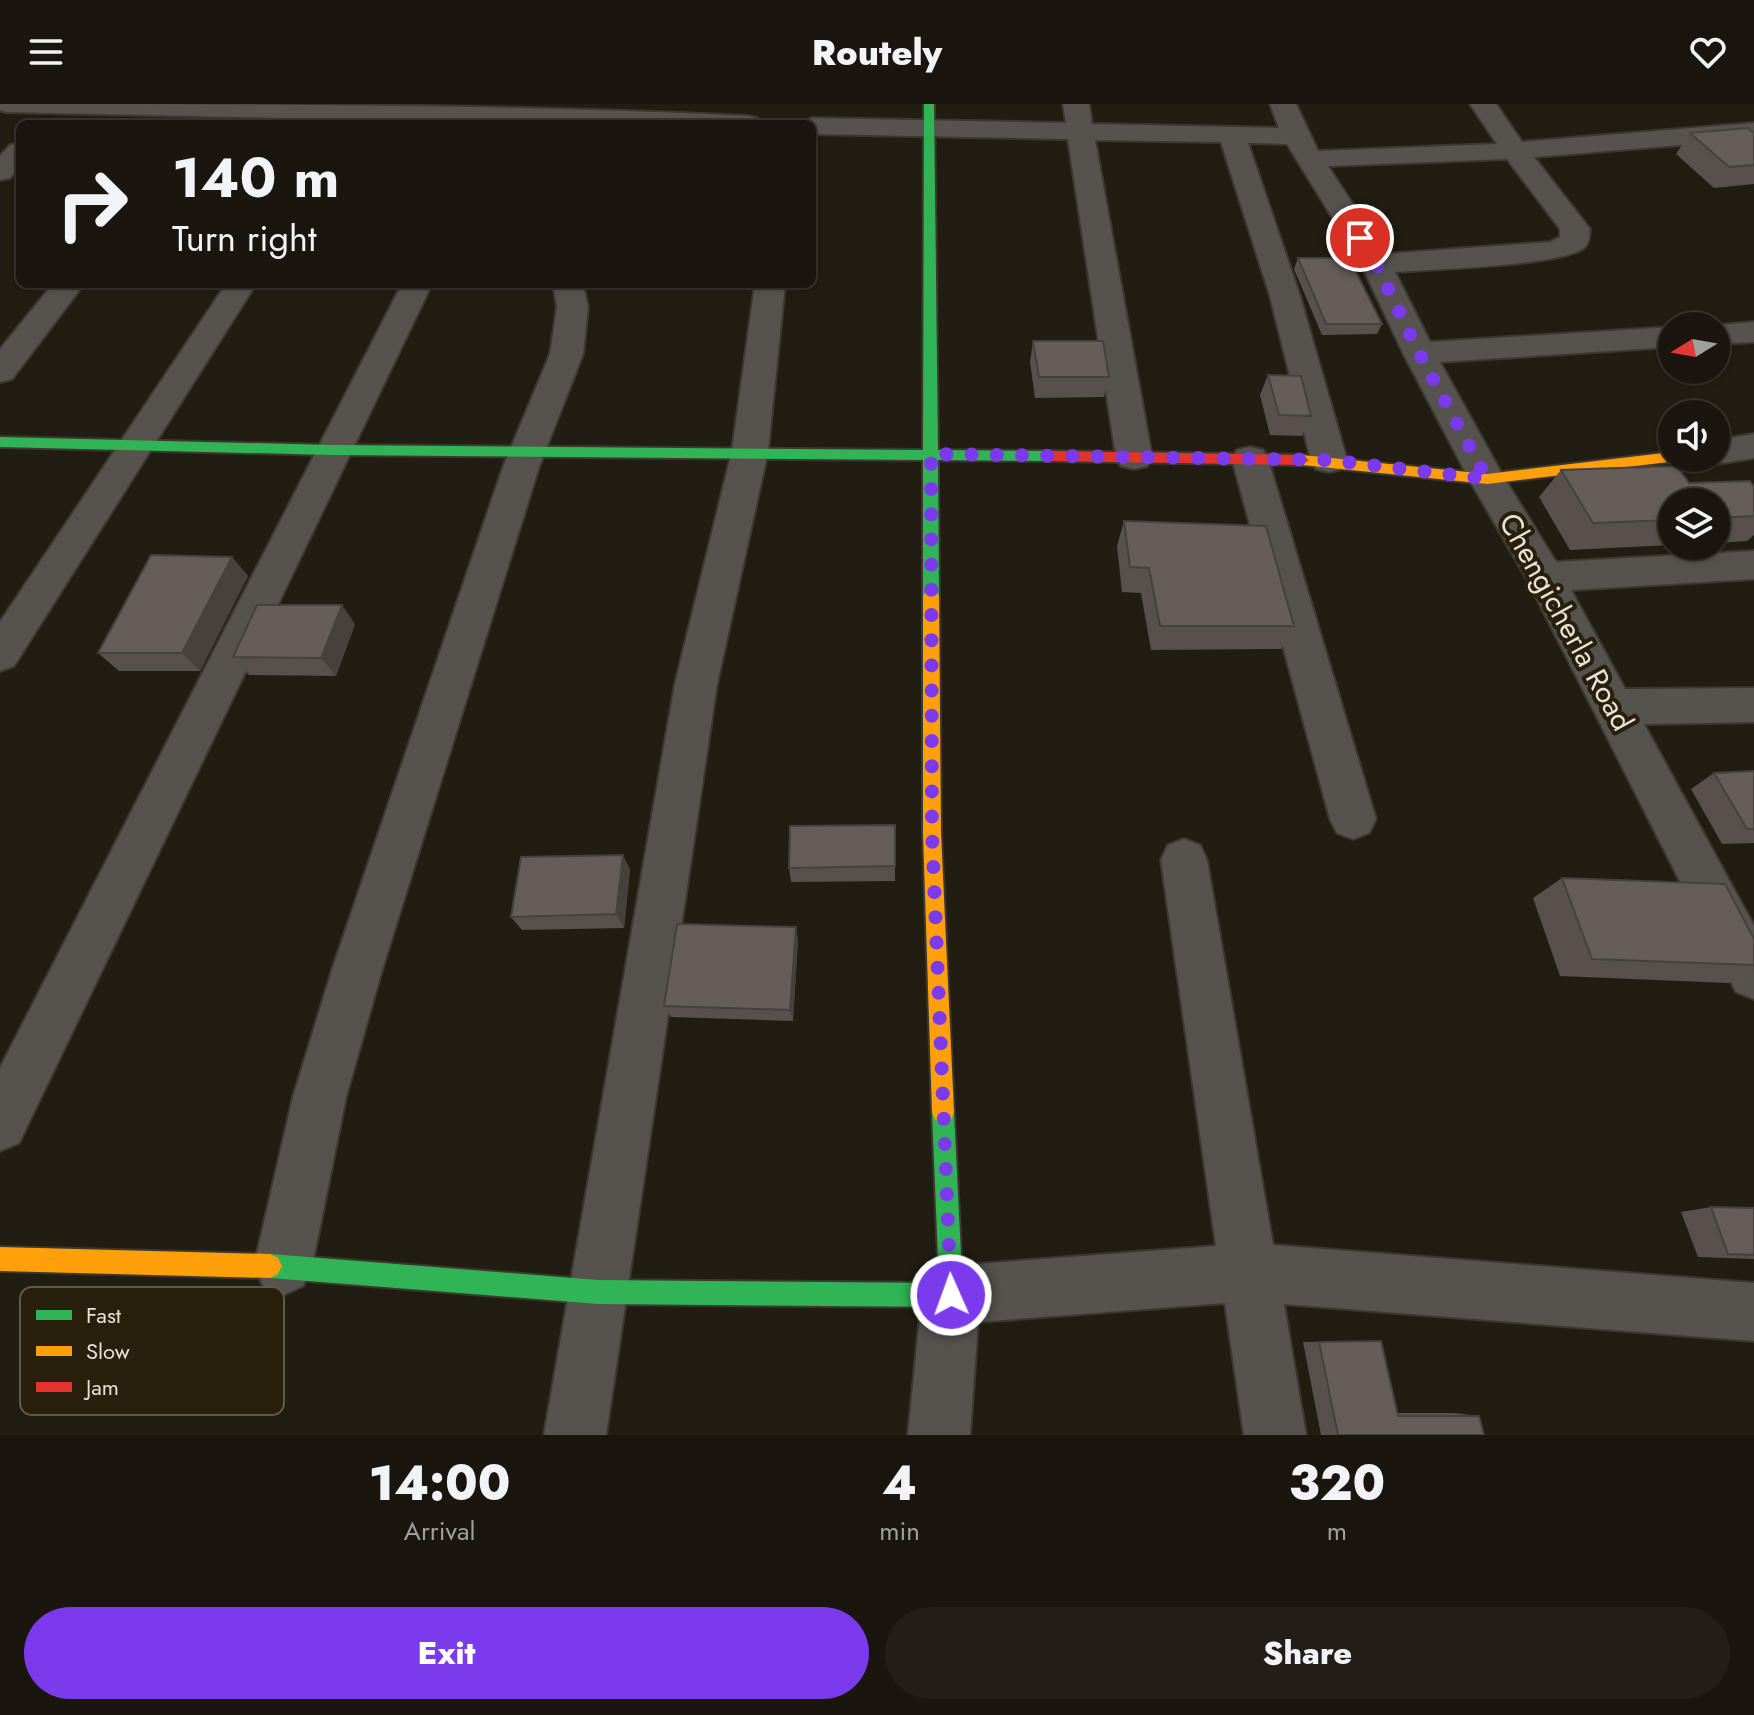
<!DOCTYPE html>
<html lang="en">
<head>
<meta charset="utf-8">
<style>
	body { margin:0; font-family:Jost,sans-serif; background:#231f17; color:#f1f3f6; height:100vh; display:flex; flex-direction:column; font-size:30px; white-space:nowrap }
	* { box-sizing:border-box; margin:0 }
	p { font-size:26px; color:#9f9f9e }
	.icon { flex:none; width:44px; height:44px; fill:none; stroke:currentColor; stroke-width:2; stroke-linecap:round; stroke-linejoin:round }
	.map { position:relative; height:1331px; overflow:hidden }
	.side { display:flex; flex-direction:column; background:#1a160e; flex:1 }
	.side>* { flex:none }
	.hud { position:absolute; left:16px; top:16px; width:800px; height:168px; border-radius:12px; box-shadow:0 2px 6px #0004,0 0 0 2px #38352e; background:#1a160e; color:#f1f3f6; overflow:hidden }
	.needle { width:52px; rotate:259deg }
	.buttons { position:absolute; left:1658px; top:208px; display:grid; gap:16px }
	.buttons a { display:grid; place-items:center; width:72px; height:72px; border-radius:50%; background:#1a160e; box-shadow:0 2px 6px #0004,0 0 0 2px #38352e; font-size:40px }
	.pin { position:absolute; display:grid; place-items:center; width:68px; height:68px; color:#fff; margin:-34px; border:4px solid #fff; border-radius:50%; box-shadow:0 2px 8px #0007 }
	.me { position:absolute; width:88px; margin:-44px; rotate:358deg; stroke-linejoin:round; filter:drop-shadow(0 0 6px #0008) }
	.turn { display:flex; align-items:center; gap:28px; height:168px; padding:0 24px; font-size:36px }
	.turn .icon { width:104px; height:104px; stroke-width:2.5 }
	.turn b { display:block; font-size:56px; line-height:68px }
	.eta { display:flex; justify-content:space-evenly; align-items:center; height:136px; text-align:center }
	.eta b { font-size:48px; font-weight:800; line-height:56px }
	.button { display:flex; gap:16px; margin-top:auto; padding:16px 24px }
	.button a { flex:1; height:92px; border-radius:48px; background:#7c3aed; color:#fff; font-size:32px; font-weight:800; line-height:92px; text-align:center }
	.button a+a { background:#231f17; color:#f1f3f6 }
	header { display:flex; justify-content:space-between; align-items:center; height:104px; padding:0 24px; background:#1a160e; font-size:36px; font-weight:800 }
	.map>svg:first-child { display:block }
</style>
</head>
<body>
<header><svg class="icon" aria-label="menu" viewBox="0 0 24 24"><path d="M4 6h16M4 12h16M4 18h16"/></svg>Routely<svg class="icon" aria-label="heart" viewBox="0 0 24 24"><path d="M12 20l-8-8c-3-5 5-10 8-4 3-6 11-1 8 4z"/></svg></header>
<div class="map">
<svg width="1754" height="1331" viewBox="0 0 1754 1331">
	<rect width="100%" height="100%" fill="#221d13"/>
	<g fill="none" stroke-linecap="round" stroke-linejoin="round">
		<defs>
			<g id="street">
				<path d="M0 0C249 0 499 0 748 12L757 14 761 20H552L5 8 0 6Z"/>
				<path d="M1063 0H1089L1092 20 1279 24 1270 0H1296L1318 47 1497 40 1470 0H1496L1522 38 1754 19V35L1534 53 1590 125C1589 131 1590 138 1585 143 1566 162 1428 165 1395 168L1430 238 1672 223V243L1440 258 1503 372 1556 458 1754 447V475L1571 486 1625 585 1754 584V618L1644 620 1754 822V895L1736 888 1528 477 1469 375 1403 249 1361 160 1287 40 1248 39 1300 192 1347 356 1342 365 1329 368 1316 365 1311 356 1270 192 1221 38 1095 36 1152 353 1147 362 1134 365 1121 362 1116 353 1068 35 812 30V20H800L812 14 1066 19ZM1507 55 1560 125V133L1550 138 1385 150 1328 62Z"/>
				<polygon points="20,39 20,63 10,74 0,76 0,52 10,41"/>
				<polygon points="53,180 84,180 12,275 0,278 0,245"/>
				<polygon points="226,180 256,180 14,562 0,567 0,518"/>
				<polygon points="402,180 432,180 19,1039 0,1047 0,964"/>
				<polygon points="553,180 583,180 588,203 583,250 539,363 382,866 346,993 312,1162 303,1182 283,1191 263,1182 254,1162 293,993 332,866 503,363 550,250 557,203"/>
				<polygon points="755,180 785,180 768,347 717,580 606,1331 544,1331 675,580 732,347"/>
				<polygon points="1754,218 1754,238 1716,240 1716,222 1708,222"/>
				<polygon points="1754,330 1754,354 1716,360 1702,354 1716,354 1716,336"/>
				<polygon points="1250,343 1263,346 1268,355 1376,715 1369,729 1353,735 1337,729 1330,715 1232,355 1237,346"/>
				<polygon points="1184,735 1200,741 1207,756 1273,1141 1754,1179 1754,1237 1284,1200 1306,1331 1244,1331 1225,1199 978,1218 970,1331 908,1331 922,1191 930,1170 951,1162 1216,1142 1161,756 1168,741"/>
			</g>
			<g id="fast">
				<polygon points="924,0 934,0 938,346 1051,347 1058,352 1051,357 938,356 939,491 937,495 925,495 923,491 923,356 332,351 0,343 0,333 332,341 923,346"/>
				<polygon points="943,997 951,1000 954,1008 963,1191 959,1199 951,1203 598,1200 270,1174 262,1170 258,1162 262,1154 270,1150 598,1176 939,1179 932,1008 935,1000"/>
			</g>
			<g id="slow">
				<polygon points="1672,348 1672,354 1679,354 1677,357 1487,380 1302,361 1295,356 1302,351 1487,370"/>
				<polygon points="931,485 939,491 941,729 954,1008 951,1016 943,1019 935,1016 932,1008 923,729 923,491"/>
				<polygon points="0,1143 270,1150 278,1154 282,1162 278,1170 270,1174 0,1167"/>
			</g>
			<polygon id="jam" points="1051,347 1302,351 1309,356 1302,361 1051,357 1044,352"/>
		</defs>
		<use href="#street" stroke="#3c3830" stroke-width="4"/>
		<use href="#fast" stroke="#3c3830" stroke-width="4"/>
		<use href="#slow" stroke="#3c3830" stroke-width="4"/>
		<use href="#jam" stroke="#3c3830" stroke-width="4"/>
		<use href="#street" fill="#56534f" fill-rule="evenodd"/>
		<use href="#fast" fill="#30b455" fill-rule="evenodd"/>
		<use href="#slow" fill="#ff9f0a" fill-rule="evenodd"/>
		<use href="#jam" fill="#e5322d" fill-rule="evenodd"/>
	</g>
	<g fill="#57504c">
		<polygon points="1690,29 1754,61 1754,80 1714,84 1676,50"/>
		<polygon points="1298,154 1382,220 1377,230 1322,231 1294,165"/>
		<polygon points="1033,237 1109,273 1104,293 1035,294 1030,258"/>
		<polygon points="1268,271 1311,312 1302,332 1270,331 1260,291"/>
		<polygon points="1561,366 1689,379 1754,383 1754,431 1747,437 1716,439 1716,398 1672,398 1672,441 1570,446 1539,393"/>
		<polygon points="1124,417 1294,522 1281,545 1151,546 1141,489 1122,488 1117,442"/>
		<polygon points="232,453 248,472 200,567 119,567 98,549"/>
		<polygon points="355,520 336,572 249,571 233,553"/>
		<polygon points="1754,667 1754,739 1722,740 1691,685 1714,669"/>
		<polygon points="895,762 895,777 791,778 789,764"/>
		<polygon points="630,765 624,824 522,826 511,813"/>
		<polygon points="1562,774 1754,835 1754,867 1728,879 1560,872 1533,794"/>
		<polygon points="798,836 793,917 671,913 664,902"/>
		<polygon points="1711,1103 1754,1104 1754,1155 1698,1153 1681,1108"/>
		<polygon points="1381,1237 1398,1309 1455,1309 1479,1312 1484,1331 1321,1331 1303,1238"/>
	</g>
	<g fill="#47413e">
		<polygon points="232,453 248,472 200,567 182,549"/>
		<polygon points="342,501 355,520 336,572 321,554"/>
		<polygon points="623,751 630,765 624,824 616,810"/>
		<polygon points="796,823 798,836 793,917 790,906"/>
	</g>
	<g fill="#655d58" stroke="#47413e" stroke-width="2">
		<polygon points="1748,24 1754,29 1754,61 1729,63 1690,29"/>
		<polygon points="1298,154 1349,154 1382,220 1326,220"/>
		<polygon points="1033,237 1103,237 1109,273 1039,273"/>
		<polygon points="1268,271 1301,272 1311,312 1279,311"/>
		<polygon points="1677,362 1689,379 1750,377 1754,383 1754,412 1716,414 1716,398 1672,398 1672,416 1593,419 1561,366"/>
		<polygon points="1124,417 1266,422 1294,522 1160,522 1149,464 1130,463"/>
		<polygon points="151,451 232,453 182,549 98,549"/>
		<polygon points="257,501 342,501 321,554 233,553"/>
		<polygon points="1754,667 1754,725 1747,725 1714,669"/>
		<polygon points="895,721 895,762 789,764 790,722"/>
		<polygon points="623,751 616,810 511,813 521,753"/>
		<polygon points="1562,774 1725,780 1754,835 1754,861 1592,855"/>
		<polygon points="677,820 796,823 790,906 664,902"/>
		<polygon points="1711,1103 1754,1104 1754,1151 1728,1150"/>
		<polygon points="1381,1237 1398,1312 1479,1312 1484,1331 1338,1331 1319,1238"/>
	</g>
	<g fill="none" stroke-linecap="round" stroke-linejoin="round">
		<polyline stroke="#7c3aed" stroke-width="14" stroke-dasharray="0 25.2" points="951,1191 932,729 931,350 1329,356 1487,375 1419,249 1376,160 1360,134"/>
	</g>
	<g text-anchor="middle" stroke-width="8" stroke-linejoin="round" paint-order="stroke">
		<g font-size="30" fill="#e7e2d6" stroke="#281f0d">
			<text transform="translate(1566 518) rotate(61)" y="10">Chengicherla Road</text>
		</g>
	</g>
	<rect x="20" y="1183" width="264" height="128" rx="12" fill="#281f0d" stroke="#615a49" stroke-width="2"/>
	<rect x="36" y="1206" width="36" height="10" fill="#30b455"/>
	<rect x="36" y="1242" width="36" height="10" fill="#ff9f0a"/>
	<rect x="36" y="1278" width="36" height="10" fill="#e5322d"/>
	<g font-size="22" fill="#e7e2d6">
		<text x="86" y="1219">Fast</text>
		<text x="86" y="1255">Slow</text>
		<text x="86" y="1291">Jam</text>
	</g>
</svg>
<div class="buttons">
<a><svg class="needle" viewBox="-14 -14 28 28"><path d="M0-13l5 13h-10z" fill="#e53935"/><path d="M0 13l5-13h-10z" fill="#9f9f9e"/></svg></a>
<a><svg class="icon" aria-label="sound" viewBox="0 0 24 24"><path d="M4 9h4l5-4v14l-5-4H4zM17 9q2 3 0 6"/></svg></a>
<a><svg class="icon" aria-label="layers" viewBox="0 0 24 24"><path d="M12 4l9 5-9 5-9-5zM3 14l9 5 9-5"/></svg></a>
</div>
<div class="pin" style="left:1360px;top:134px;background:#d93025"><svg class="icon" aria-label="arrive" viewBox="0 0 24 24"><path d="M6 21V4h12l-3 4 3 4H6"/></svg></div>
<svg class="me" style="left:951px;top:1191px" viewBox="-20 -20 40 40"><circle r="17" fill="#7c3aed" stroke="#fff" stroke-width="3"/><path d="M0-11L8 9 0 5-8 9z" fill="#fff"/></svg>
<div class="hud">
<div class="turn"><svg class="icon" aria-label="right" viewBox="0 0 24 24"><path d="M7 20v-9h11M14 6l5 5-5 5"/></svg><div><b>140 m</b>Turn right</div></div>
</div>
</div>
<section class="side">
<div class="eta">
<div><b>14:00</b><p>Arrival</p></div>
<div><b>4</b><p>min</p></div>
<div><b>320</b><p>m</p></div>
</div>
<div class="button"><a>Exit</a><a>Share</a></div>
</section>
</body>
</html>
